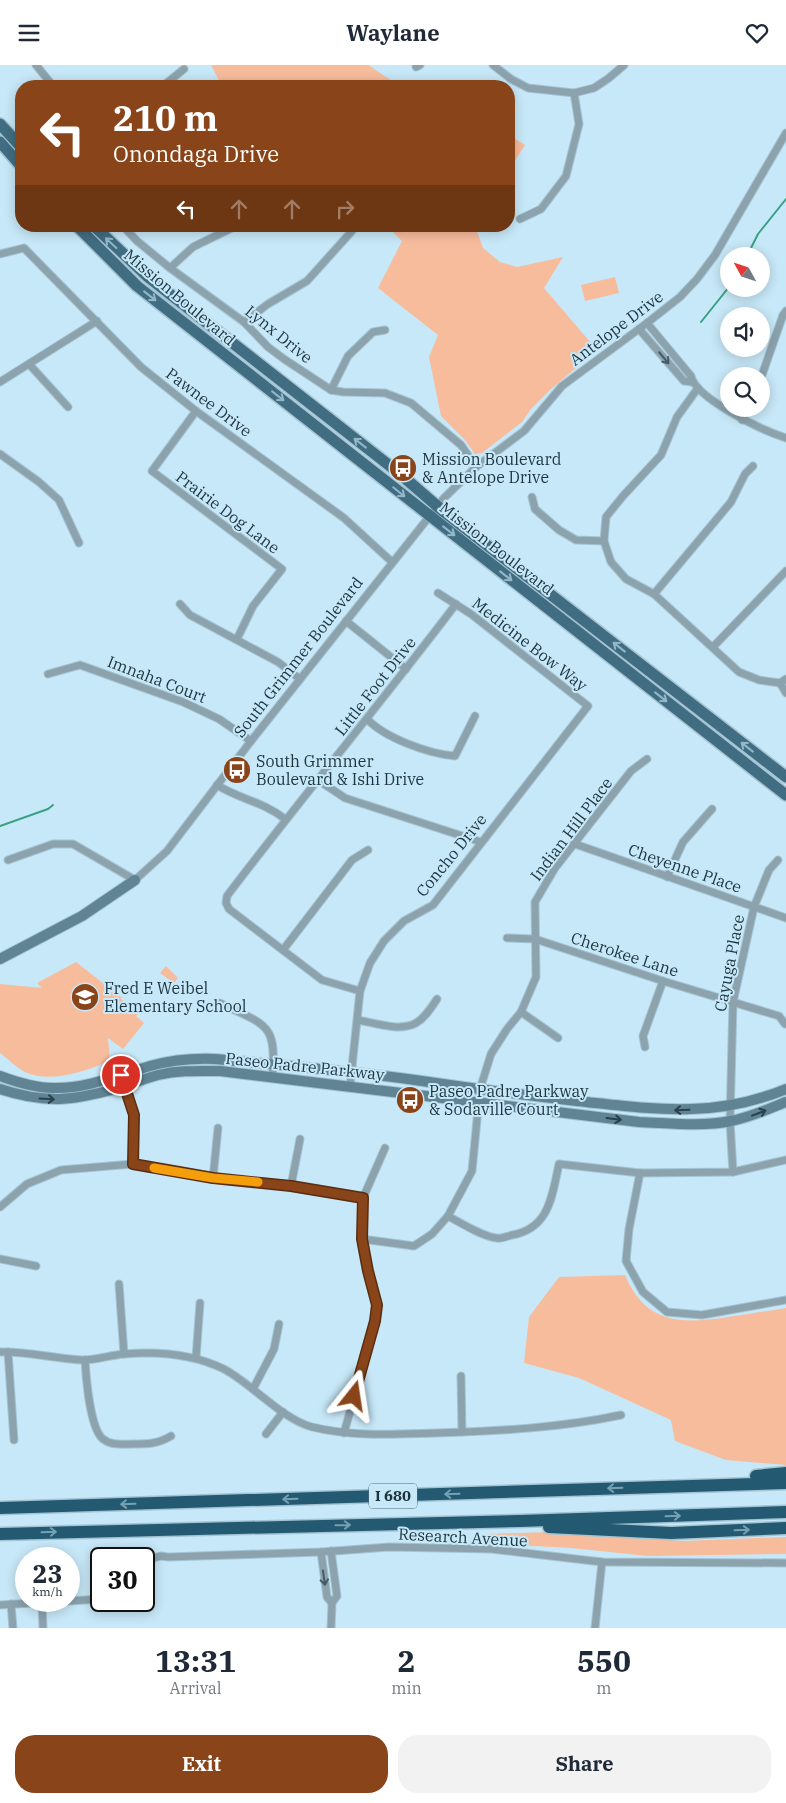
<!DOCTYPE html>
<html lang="en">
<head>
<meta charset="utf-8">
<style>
	body { margin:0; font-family:"IBM Plex Serif",serif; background:#f2f2f3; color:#1f2937; height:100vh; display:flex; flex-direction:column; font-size:19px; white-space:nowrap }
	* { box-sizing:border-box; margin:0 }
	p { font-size:16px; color:#747a83 }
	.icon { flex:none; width:28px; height:28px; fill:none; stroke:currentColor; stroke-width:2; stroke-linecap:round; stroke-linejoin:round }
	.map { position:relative; height:1563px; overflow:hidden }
	.drawer { display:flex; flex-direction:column; background:#fff; flex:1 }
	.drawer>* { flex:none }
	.hud { position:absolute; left:15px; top:15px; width:500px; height:152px; border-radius:20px; box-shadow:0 2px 12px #0003; background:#894519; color:#fff; overflow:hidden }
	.needle { width:32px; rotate:310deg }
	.fabs { position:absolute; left:720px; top:182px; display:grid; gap:10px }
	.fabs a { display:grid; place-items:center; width:50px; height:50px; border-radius:50%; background:#fff; box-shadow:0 2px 12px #0003; font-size:25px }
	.speed { position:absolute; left:15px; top:1482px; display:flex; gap:10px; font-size:25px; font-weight:700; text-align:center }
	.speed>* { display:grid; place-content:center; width:65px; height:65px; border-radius:50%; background:#fff; box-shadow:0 2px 12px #0003; line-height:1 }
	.speed small { font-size:12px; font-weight:400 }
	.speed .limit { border:2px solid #111; border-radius:8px; background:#fff; color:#111 }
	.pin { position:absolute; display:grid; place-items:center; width:42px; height:42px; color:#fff; margin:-21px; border:2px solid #fff; border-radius:50%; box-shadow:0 1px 5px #0007 }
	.me { position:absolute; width:55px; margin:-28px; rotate:15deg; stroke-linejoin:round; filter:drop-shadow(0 0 4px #0008) }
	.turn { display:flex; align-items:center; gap:18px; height:105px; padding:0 15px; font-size:22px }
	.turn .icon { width:65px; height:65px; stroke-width:2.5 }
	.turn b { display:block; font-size:35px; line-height:42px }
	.lanes { display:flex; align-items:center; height:48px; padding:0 15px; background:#0003; justify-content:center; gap:25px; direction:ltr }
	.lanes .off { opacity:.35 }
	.eta { display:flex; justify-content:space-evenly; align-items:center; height:85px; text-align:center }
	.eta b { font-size:30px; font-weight:800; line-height:35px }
	.button { display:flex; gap:10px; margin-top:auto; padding:10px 15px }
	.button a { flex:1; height:58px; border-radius:20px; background:#894519; color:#fff; font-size:20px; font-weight:800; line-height:58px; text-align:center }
	.button a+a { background:#f2f2f3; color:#1f2937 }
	header { display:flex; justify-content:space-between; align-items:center; height:65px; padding:0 15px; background:#fff; font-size:22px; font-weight:800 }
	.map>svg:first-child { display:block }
</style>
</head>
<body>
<header><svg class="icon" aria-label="menu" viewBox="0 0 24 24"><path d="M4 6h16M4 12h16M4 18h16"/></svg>Waylane<svg class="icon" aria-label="heart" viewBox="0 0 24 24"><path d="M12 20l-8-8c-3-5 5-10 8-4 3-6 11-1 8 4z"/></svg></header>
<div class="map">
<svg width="786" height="1563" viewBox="0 0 786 1563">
	<rect width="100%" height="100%" fill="#c7e8f8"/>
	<g fill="#f7bc9c">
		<polygon points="211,0 368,0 400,21 222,21"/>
		<polygon points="509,70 525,80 509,105"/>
		<polygon points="383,161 475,161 483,183 500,197 517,202 563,192 544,223 597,285 550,325 531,344 522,357 482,388 475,389 465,375 441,351 429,292 438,270 378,223 402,176 392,166"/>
		<polygon points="615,212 619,228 585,236 581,220"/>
		<path d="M76 897 122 933 121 934 139 948 136 951 144 958 123 984 108 973 110 996C85 1006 51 1019 25 1007 16 1002 8 994 0 988V919L42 923 37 918Z"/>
		<polygon points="166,901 178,913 174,918 160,908"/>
		<path d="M625 1210C646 1260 682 1259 728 1252 748 1249 767 1246 786 1243V1400L726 1395 675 1376 671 1355 579 1313 524 1298 529 1252 559 1212Z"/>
		<polygon points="552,1467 684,1476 786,1472 786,1489 648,1491 571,1483 483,1478 485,1469"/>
	</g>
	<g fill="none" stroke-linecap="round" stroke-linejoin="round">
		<g stroke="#39a182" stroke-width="2">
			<polyline points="747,191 758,169 786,134"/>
			<polyline points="701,257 729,222"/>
			<polyline points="0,761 48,744 53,740"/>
		</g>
		<defs>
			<g id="street">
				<polyline points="36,0 53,21"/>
				<polyline points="493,0 511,14 528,23 574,28 594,23 609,13 624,0"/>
				<polyline points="416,2 420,0"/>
				<polyline points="163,21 184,4"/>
				<polyline points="520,154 541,144 566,111 579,59 574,28"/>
				<polyline points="123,161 137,176 170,203 244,257 268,282 284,294 331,325 343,327 385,328 411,338 461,380 476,402"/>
				<polyline points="0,189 24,183 141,302 196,346 344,453 392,497"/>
				<polyline points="170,203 193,182 236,161"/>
				<polyline points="244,257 268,239 307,216 352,166"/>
				<path d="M647 258 691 311C696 334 764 366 786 373"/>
				<polyline points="639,264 684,316 692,317"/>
				<polyline points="29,299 68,342"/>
				<polyline points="761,313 783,250 786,246"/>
				<polyline points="0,317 97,256"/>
				<polyline points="698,323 677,352 661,390 623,431 606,452 604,476 611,497 626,514 654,529 739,607 759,615 780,618 786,614"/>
				<polyline points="331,325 348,291 373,267 385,265"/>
				<polyline points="196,346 152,406 282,504 253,541 237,574"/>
				<polyline points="742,355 747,344"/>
				<polyline points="0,389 39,417 59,435 79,478"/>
				<polyline points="532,432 535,444 559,465 576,475 604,476"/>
				<polyline points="654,529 731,437 745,409 753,401"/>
				<polyline points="180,539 190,550 278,597 300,614"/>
				<polyline points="346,556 406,604"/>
				<polyline points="713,582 786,506"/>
				<polyline points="48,609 80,600 183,637 219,654 251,676"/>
				<polyline points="780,618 786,628"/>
				<path d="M367 654C385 673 429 689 455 691L475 651"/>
				<polyline points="318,715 345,733 481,777"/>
				<path d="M217 720C239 734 264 737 285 754"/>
				<polyline points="575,779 786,853"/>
				<polyline points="8,795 53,779 73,779 135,815 167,786 251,676 444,433 476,402 524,366 562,321 647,258 680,232 697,214 715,190 786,68"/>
				<polyline points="667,812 683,777 712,744"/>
				<polyline points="507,873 535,874 663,916 779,951 785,959"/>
				<polyline points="283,885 352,795 368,785"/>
				<path d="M360 926 322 915 229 844 226 838 227 831C302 732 381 638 456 539"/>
				<path d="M220 938C264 960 278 957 272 1012"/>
				<polyline points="521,947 558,973"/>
				<path d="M358 955C375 958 400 967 416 958 425 953 431 943 437 934"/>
				<polyline points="645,982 643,971 663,916"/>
				<polyline points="121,1010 134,1049 133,1099"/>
				<polyline points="350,1021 360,926 370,898 384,876 404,856 433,840 588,641 471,549 438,528"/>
				<polyline points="733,1107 730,1056 733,937 754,842 769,805 778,795"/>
				<polyline points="640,1108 629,1164 626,1196 643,1227 667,1247 702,1250 786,1235"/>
				<polyline points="213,1113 218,1063"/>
				<polyline points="291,1121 300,1074"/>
				<polyline points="0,1142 27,1119 61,1105 133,1099 213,1113 291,1121 363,1133"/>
				<path d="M448 1151C461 1158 483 1172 497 1173 502 1174 508 1171 512 1170 550 1163 552 1130 559 1099L640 1108 733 1107 786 1095"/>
				<polyline points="362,1174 414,1181 432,1169 448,1151 472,1106 480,1024 491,989 507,964 521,947 536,912 535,837 555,803 631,706 647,694"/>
				<polyline points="0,1194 36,1201"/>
				<polyline points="119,1219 124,1289"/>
				<path d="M0 1287C28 1286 55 1294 83 1295 96 1295 111 1290 124 1289 158 1286 193 1289 224 1304 252 1319 282 1354 312 1362 353 1372 395 1369 437 1368 498 1366 560 1363 621 1350"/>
				<polyline points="8,1287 14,1375"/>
				<polyline points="196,1293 200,1238"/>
				<path d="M85 1295C86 1311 90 1364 103 1374 112 1381 122 1379 133 1379 147 1379 158 1379 171 1371"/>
				<polyline points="461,1311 462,1367"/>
				<polyline points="253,1324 274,1284 279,1259"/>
				<polyline points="344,1368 375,1256 377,1240 368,1206 362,1174 363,1133 385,1083"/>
				<polyline points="266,1369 283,1347"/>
				<polyline points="321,1487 327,1532 332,1538"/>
				<polyline points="144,1505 153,1493 161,1491 168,1492 321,1487 389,1482 491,1484 602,1497 786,1498"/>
				<polyline points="69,1536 101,1534"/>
				<polyline points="42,1538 43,1563"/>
				<polyline points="11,1539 13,1563"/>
				<polyline points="0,1540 67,1536"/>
				<polyline points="331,1563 332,1538 337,1531 331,1486"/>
				<polyline points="595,1563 602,1497"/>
			</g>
			<g id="secondary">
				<polyline points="0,894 82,851 135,815"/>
				<path d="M0 1011C16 1017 35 1023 53 1023 86 1024 119 1010 150 1001 172 995 193 993 215 994 282 1000 349 1006 415 1015 469 1023 523 1030 577 1036 653 1044 713 1054 786 1024"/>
				<path d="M0 1024C48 1040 78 1035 125 1021 136 1017 147 1013 158 1010 179 1005 199 1006 220 1006L639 1057C669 1058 701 1062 731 1056 751 1052 768 1044 786 1037"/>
			</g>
			<g id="primary">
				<polyline points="0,59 21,82"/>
				<polyline points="0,77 21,101"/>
				<polyline points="77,161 137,221 786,730"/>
				<polyline points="94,161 148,212 399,408 444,447 786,712"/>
			</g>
			<g id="highway">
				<polyline points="756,1411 786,1408"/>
				<polyline points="0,1443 786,1418"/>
				<polyline points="549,1462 671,1468 786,1463"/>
				<polyline points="0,1469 520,1456 786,1447"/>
			</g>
		</defs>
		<use href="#street" stroke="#a5c4d3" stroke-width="9"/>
		<use href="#secondary" stroke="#a5c4d3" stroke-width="12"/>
		<use href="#primary" stroke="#a5c4d3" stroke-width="14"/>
		<use href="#highway" stroke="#a5c4d3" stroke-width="15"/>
		<use href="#street" stroke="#8ca3ae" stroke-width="7"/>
		<use href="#secondary" stroke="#618495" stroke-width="10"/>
		<use href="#primary" stroke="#416d82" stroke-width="11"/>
		<use href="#highway" stroke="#235a72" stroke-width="12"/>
	</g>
	<defs><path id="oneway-shaft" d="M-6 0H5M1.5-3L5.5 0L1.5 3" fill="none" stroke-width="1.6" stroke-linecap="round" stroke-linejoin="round" transform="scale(1.25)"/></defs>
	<g stroke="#91b7c9">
		<use href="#oneway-shaft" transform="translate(111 178) rotate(-137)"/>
		<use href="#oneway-shaft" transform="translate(150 231) rotate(38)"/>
		<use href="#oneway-shaft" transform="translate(278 331) rotate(38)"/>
		<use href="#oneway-shaft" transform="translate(360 378) rotate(-142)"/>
		<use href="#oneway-shaft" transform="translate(399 427) rotate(39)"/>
		<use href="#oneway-shaft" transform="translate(449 466) rotate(38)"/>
		<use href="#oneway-shaft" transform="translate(506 511) rotate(38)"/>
		<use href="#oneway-shaft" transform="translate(619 582) rotate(-142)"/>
		<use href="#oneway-shaft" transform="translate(661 632) rotate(38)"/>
		<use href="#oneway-shaft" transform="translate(747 682) rotate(-142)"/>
	</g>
	<g stroke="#445c66">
		<use href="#oneway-shaft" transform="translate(664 293) rotate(50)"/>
		<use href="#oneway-shaft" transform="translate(324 1513) rotate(82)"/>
	</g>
	<g stroke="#28414d">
		<use href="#oneway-shaft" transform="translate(47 1034) rotate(3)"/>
		<use href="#oneway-shaft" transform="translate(682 1045) rotate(178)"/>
		<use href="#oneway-shaft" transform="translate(759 1048) rotate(-21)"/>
		<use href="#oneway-shaft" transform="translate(614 1054) rotate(7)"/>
	</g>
	<g stroke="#75a1b5">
		<use href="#oneway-shaft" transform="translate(615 1423) rotate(178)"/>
		<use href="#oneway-shaft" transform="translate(452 1429) rotate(178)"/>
		<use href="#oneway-shaft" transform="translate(290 1434) rotate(178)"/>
		<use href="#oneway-shaft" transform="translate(128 1439) rotate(178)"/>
		<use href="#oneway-shaft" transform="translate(673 1451) rotate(-2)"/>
		<use href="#oneway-shaft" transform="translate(343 1460) rotate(-1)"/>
		<use href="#oneway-shaft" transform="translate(742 1465) rotate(-2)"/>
		<use href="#oneway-shaft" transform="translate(49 1467) rotate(-2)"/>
	</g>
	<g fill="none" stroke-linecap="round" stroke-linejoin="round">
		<defs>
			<polyline id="route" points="121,1010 134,1050 133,1099 213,1113 291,1121 363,1133 362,1174 368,1206 377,1240 375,1256 354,1331"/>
		</defs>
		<use href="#route" stroke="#592d10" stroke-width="12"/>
		<use href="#route" stroke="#894519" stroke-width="9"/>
		<polyline stroke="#f59e0b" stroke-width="9" points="154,1103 213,1113 258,1117"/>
	</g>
	<defs>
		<symbol id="bus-disc" viewBox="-11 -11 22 22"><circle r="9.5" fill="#894519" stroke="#c7e8f8"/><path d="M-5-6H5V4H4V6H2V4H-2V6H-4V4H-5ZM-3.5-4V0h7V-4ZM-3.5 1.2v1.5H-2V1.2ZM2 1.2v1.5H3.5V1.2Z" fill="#fff"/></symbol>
		<symbol id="school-disc" viewBox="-11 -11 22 22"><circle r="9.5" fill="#894519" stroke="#c7e8f8"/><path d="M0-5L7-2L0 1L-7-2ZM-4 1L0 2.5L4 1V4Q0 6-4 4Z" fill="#fff"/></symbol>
	</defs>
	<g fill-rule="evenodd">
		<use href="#bus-disc" x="387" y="387" width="32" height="32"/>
		<use href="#bus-disc" x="221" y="689" width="32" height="32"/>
		<use href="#school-disc" x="69" y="916" width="32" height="32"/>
		<use href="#bus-disc" x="394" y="1019" width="32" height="32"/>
	</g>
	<g text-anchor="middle" stroke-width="4" stroke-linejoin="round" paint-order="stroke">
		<rect fill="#c7e8f8" stroke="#516b77" stroke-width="1" x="369" y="1418.5" width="48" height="25" rx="4"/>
		<g font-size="15" font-weight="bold" fill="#1e3540">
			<text x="393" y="1436">I 680</text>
		</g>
		<g font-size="16" fill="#1e3540" stroke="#c7e8f8">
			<text transform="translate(180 232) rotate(40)" y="6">Mission Boulevard</text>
			<text transform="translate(616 263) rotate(-37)" y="6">Antelope Drive</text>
			<text transform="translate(279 269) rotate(39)" y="6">Lynx Drive</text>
			<text transform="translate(209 337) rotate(37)" y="6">Pawnee Drive</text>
			<text transform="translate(228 447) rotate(37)" y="6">Prairie Dog Lane</text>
			<text transform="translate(497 483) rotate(38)" y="6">Mission Boulevard</text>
			<text transform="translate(530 579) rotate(38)" y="6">Medicine Bow Way</text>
			<text transform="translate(298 592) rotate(-52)" y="6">South Grimmer Boulevard</text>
			<text transform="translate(157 614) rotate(21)" y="6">Imnaha Court</text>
			<text transform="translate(375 621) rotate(-52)" y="6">Little Foot Drive</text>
			<text transform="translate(571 764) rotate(-53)" y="6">Indian Hill Place</text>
			<text transform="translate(451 790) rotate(-51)" y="6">Concho Drive</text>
			<text transform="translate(685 803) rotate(19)" y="6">Cheyenne Place</text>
			<text transform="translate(625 889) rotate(18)" y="6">Cherokee Lane</text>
			<text transform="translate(729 898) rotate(-79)" y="6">Cayuga Place</text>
			<text transform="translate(305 1001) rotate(6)" y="6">Paseo Padre Parkway</text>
			<text transform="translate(463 1472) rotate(3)" y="6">Research Avenue</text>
		</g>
		<g font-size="16" fill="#1e3540" stroke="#c7e8f8" text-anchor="start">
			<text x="422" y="400">Mission Boulevard<tspan x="422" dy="18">&amp; Antelope Drive</tspan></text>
			<text x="256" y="702">South Grimmer<tspan x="256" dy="18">Boulevard &amp; Ishi Drive</tspan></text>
			<text x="104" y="929">Fred E Weibel<tspan x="104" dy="18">Elementary School</tspan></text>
			<text x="429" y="1032">Paseo Padre Parkway<tspan x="429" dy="18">&amp; Sodaville Court</tspan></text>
		</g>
	</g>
</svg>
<div class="fabs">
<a><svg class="needle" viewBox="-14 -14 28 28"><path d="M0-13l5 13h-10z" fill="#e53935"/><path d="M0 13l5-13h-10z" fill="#747a83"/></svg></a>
<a><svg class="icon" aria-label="sound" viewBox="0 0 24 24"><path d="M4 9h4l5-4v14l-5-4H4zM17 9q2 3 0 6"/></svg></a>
<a><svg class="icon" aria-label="search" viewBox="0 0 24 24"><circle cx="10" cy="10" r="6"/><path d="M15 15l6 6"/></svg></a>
</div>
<div class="speed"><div>23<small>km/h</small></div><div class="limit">30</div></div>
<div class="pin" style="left:121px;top:1010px;background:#d93025"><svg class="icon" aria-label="arrive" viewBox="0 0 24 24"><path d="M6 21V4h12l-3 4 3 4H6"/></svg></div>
<svg class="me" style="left:354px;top:1331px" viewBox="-20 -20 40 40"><path d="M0-17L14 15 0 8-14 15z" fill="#894519" stroke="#fff" stroke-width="4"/></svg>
<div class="hud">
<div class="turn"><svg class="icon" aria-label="left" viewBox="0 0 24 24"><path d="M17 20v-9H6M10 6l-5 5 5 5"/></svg><div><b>210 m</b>Onondaga Drive</div></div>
<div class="lanes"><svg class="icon" aria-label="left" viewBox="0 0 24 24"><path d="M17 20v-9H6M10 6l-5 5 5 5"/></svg><svg class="icon off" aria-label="ahead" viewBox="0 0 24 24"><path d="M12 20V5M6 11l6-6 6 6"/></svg><svg class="icon off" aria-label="ahead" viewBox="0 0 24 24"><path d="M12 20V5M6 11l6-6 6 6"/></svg><svg class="icon off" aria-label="right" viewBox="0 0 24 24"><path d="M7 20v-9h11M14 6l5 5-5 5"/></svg></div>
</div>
</div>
<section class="drawer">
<div class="eta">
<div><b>13:31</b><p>Arrival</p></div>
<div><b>2</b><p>min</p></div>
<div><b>550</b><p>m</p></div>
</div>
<div class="button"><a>Exit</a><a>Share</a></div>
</section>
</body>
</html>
